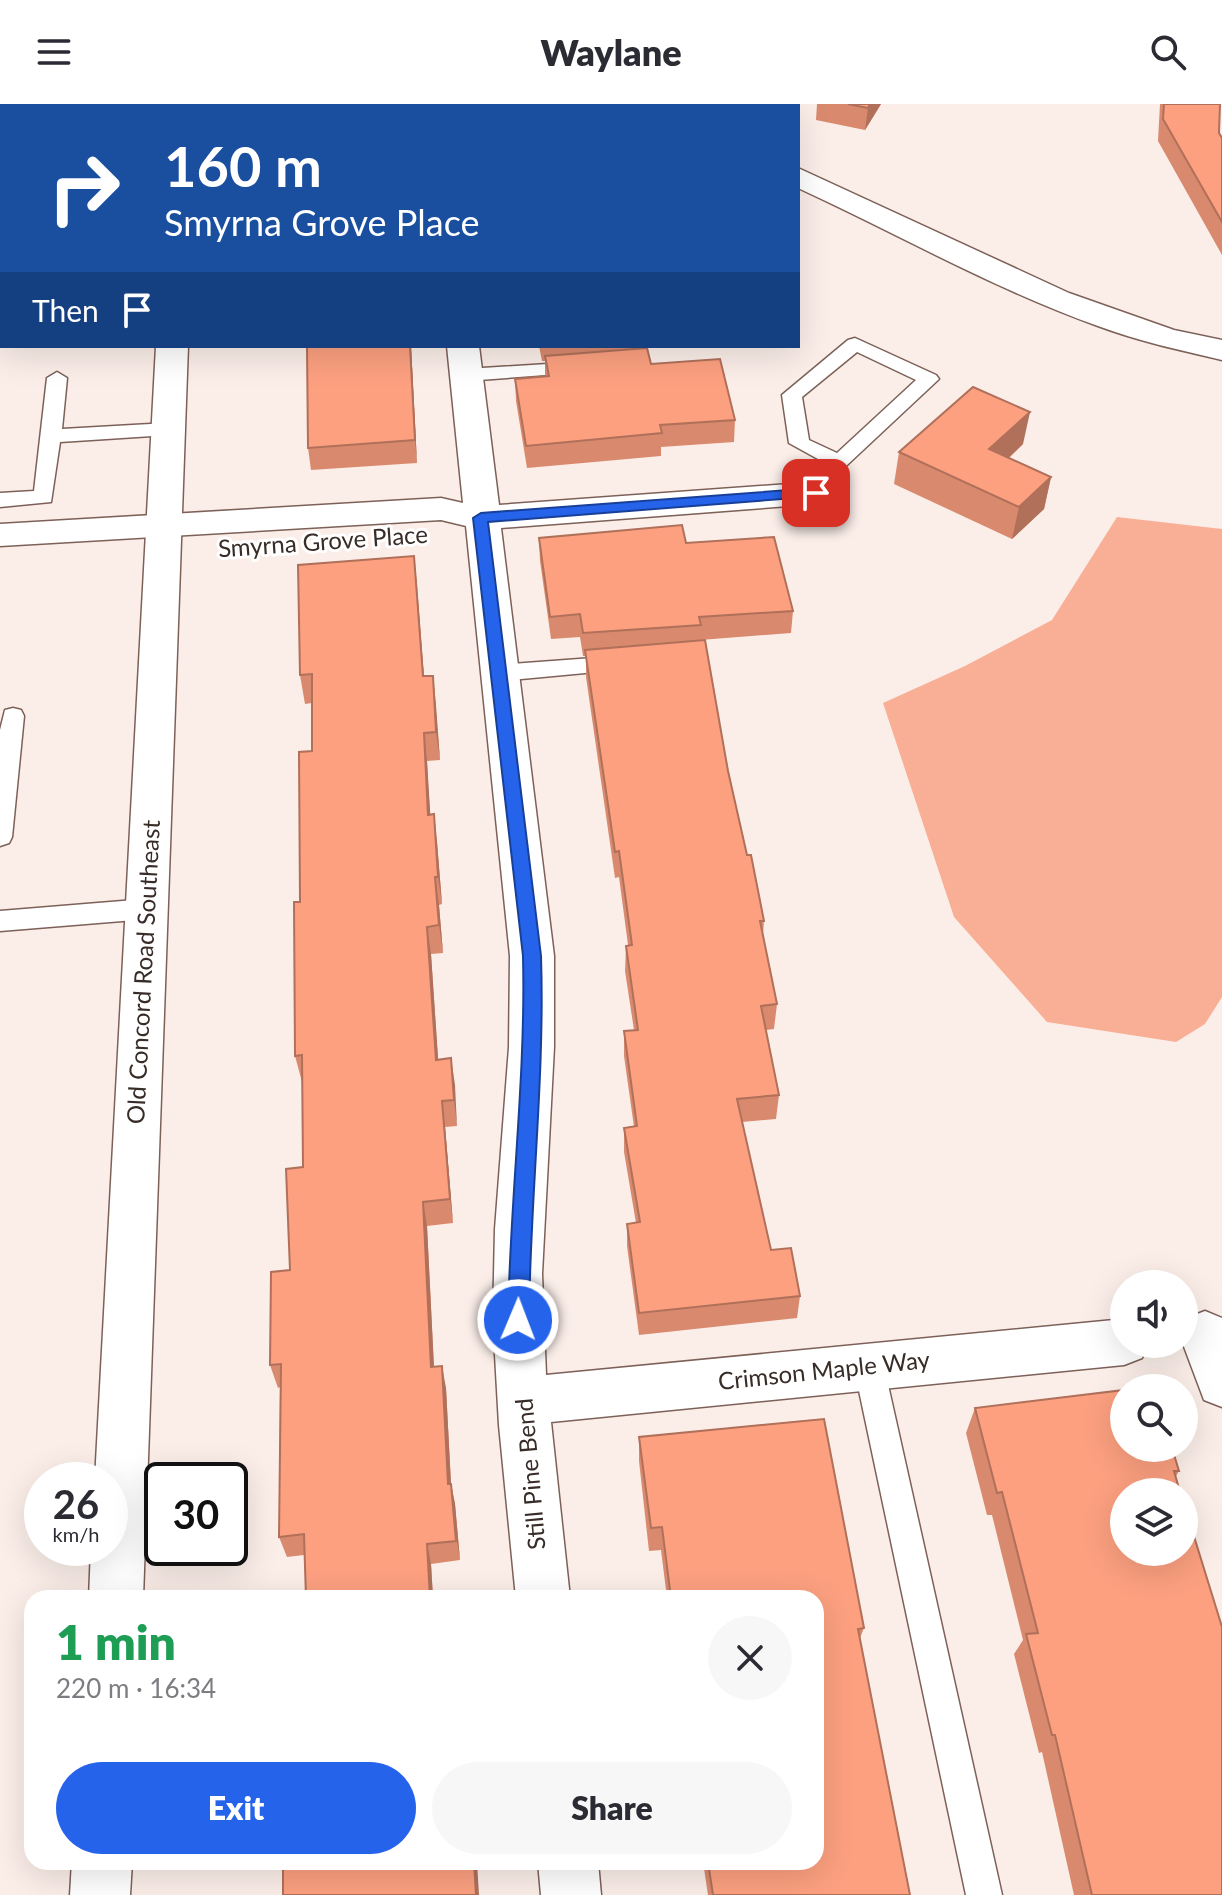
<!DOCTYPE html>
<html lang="en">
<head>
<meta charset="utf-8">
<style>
	body { margin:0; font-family:Lato,sans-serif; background:#f7f7f7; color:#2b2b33; height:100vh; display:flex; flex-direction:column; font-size:30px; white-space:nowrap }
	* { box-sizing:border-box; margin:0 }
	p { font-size:26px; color:#7c7c81 }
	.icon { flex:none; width:44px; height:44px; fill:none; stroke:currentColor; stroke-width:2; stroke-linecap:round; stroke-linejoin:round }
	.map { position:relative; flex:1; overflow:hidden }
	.drawer { position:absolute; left:24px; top:1486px; width:800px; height:280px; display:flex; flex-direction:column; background:#fff; border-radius:24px; box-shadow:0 8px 32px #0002 }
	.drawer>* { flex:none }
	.banner { position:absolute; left:0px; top:0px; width:800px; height:244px; box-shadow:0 8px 32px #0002; background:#1a4fa0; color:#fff; overflow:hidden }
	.buttons { position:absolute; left:1110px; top:1166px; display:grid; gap:16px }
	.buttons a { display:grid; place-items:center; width:88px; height:88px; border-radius:50%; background:#fff; box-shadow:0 8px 32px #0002; font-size:40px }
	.speed { position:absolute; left:24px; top:1358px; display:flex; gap:16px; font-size:40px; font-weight:700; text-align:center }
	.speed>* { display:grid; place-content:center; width:104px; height:104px; border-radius:50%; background:#fff; box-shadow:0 8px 32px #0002; line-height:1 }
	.speed small { font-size:20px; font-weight:400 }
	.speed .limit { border:4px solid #111; border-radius:12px; background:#fff; color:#111 }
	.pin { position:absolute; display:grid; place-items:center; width:68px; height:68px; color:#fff; margin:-34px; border-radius:16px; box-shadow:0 4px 12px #0006 }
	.me { position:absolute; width:88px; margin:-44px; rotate:1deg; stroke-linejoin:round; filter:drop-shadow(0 0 6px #0008) }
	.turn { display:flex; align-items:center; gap:28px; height:168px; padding:0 32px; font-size:36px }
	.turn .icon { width:104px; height:104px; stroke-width:2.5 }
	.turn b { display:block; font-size:56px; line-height:68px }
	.then { display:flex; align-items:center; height:76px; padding:0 32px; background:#0003; gap:16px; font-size:30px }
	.round { display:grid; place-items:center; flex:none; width:84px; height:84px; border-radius:42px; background:#f7f7f7 }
	.head { display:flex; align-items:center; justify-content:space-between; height:136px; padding:0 32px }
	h1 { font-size:48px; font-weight:800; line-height:60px; color:#1e9e55 }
	.button { display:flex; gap:16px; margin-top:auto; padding:16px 32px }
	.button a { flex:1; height:92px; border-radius:48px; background:#2563eb; color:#fff; font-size:32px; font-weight:800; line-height:92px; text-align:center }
	.button a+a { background:#f7f7f7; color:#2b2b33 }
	header { display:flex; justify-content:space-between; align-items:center; height:104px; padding:0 32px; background:#fff; font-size:36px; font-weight:800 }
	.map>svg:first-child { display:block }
</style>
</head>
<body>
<header><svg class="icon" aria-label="menu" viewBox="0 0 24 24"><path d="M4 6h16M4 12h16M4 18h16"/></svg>Waylane<svg class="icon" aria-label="search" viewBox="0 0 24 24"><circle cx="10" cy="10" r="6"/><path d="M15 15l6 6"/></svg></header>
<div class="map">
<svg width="1222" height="1791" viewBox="0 0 1222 1791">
	<rect width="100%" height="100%" fill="#fbeee9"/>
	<polygon fill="#f9af95" points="1117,413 1222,425 1222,893 1205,920 1176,938 1047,918 954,813 883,599 965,562 1052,516"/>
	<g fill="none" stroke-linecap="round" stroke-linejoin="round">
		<defs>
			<g id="service">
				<rect x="0" y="18" width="2" height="10"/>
				<path d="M855 234 936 271 939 275 846 362 823 394H809L806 389 827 360 789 339 782 291 848 236ZM857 248 916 276 837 349 809 336 802 293Z"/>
				<polygon points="579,258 589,264 586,268 466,277 456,271 466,265"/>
				<polygon points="57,268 67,274 62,325 168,319 178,325 168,331 60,338 51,398 0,403 0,389 34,387 47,274"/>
				<polygon points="620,552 628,555 631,560 628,565 499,577 491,574 488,569 491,564 499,561"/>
				<polygon points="13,604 21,606 24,612 12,733 9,739 0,742 0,626 5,606"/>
				<polygon points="147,795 156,798 160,805 156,812 147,815 0,827 0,807"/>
				<polygon points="869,1249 880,1253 884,1263 1002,1791 966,1791 854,1263 858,1253"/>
			</g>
			<g id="minor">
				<polygon points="447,242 479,242 499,401 816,378 828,381 833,389 828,397 816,400 501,424 554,852 554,943 542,1170 546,1271 1124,1215 1124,1240 1148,1240 1142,1254 1124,1261 551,1318 570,1494 516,1494 499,1321 493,1216 495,1125 509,943 510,852 466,422 441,416 0,442 0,420 441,394 463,399"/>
				<polygon points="1205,1207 1222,1214 1222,1303 1204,1296 1183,1240 1187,1214"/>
				<polygon points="538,1758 598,1758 601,1791 541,1791"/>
			</g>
			<g id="tertiary">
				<rect x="172" y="0" width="28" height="2"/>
				<polygon points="596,0 628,0 630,2 598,2"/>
				<path d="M798 64 1069 189 1174 226 1222 236V256C1180 246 1138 237 1098 222 994 185 898 130 798 84Z"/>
				<polygon points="156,242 188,242 143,1494 89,1494 91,1444 110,1444 110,1376 95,1376"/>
				<polygon points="72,1758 132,1758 130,1791 70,1791"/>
			</g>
		</defs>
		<use href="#service" stroke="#7d6158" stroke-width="3"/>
		<use href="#minor" stroke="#7d6158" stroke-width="3"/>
		<use href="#tertiary" stroke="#7d6158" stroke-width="3"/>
		<use href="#service" fill="#fff" fill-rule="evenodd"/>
		<use href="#minor" fill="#fff" fill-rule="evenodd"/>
		<use href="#tertiary" fill="#fff" fill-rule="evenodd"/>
	</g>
	<g fill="#d98a6e">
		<polygon points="0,0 66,0 66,2 2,2 2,13 0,13"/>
		<polygon points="817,0 881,0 865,26 816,16"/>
		<polygon points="1160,0 1220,0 1219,29 1222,34 1222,151 1158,37"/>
		<polygon points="307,242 411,242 417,359 311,366 308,344"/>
		<polygon points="539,242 643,242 643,245 651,260 735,316 734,338 661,343 661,352 527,364 516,297 515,275 545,272 545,257 542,257"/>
		<polygon points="1023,340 1009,354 1051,373 1044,405 1012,435 894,380 899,348"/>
		<polygon points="539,434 686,439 793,507 791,529 700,536 747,751 764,817 763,831 777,900 774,925 766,926 779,991 776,1015 742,1018 771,1146 800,1192 797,1214 639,1231 627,1142 627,1120 636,1119 624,1048 624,1024 634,1023 624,952 624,927 634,926 625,867 626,842 628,841 619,773 615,774 586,573 586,552 583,552 580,533 551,535 540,457"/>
		<polygon points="414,452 424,572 433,572 440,656 427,657 430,710 437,738 442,800 439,801 443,849 431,850 438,956 451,954 457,1022 445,1023 453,1119 427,1122 434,1263 446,1284 451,1380 455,1400 460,1456 431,1460 433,1494 306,1494 304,1451 287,1453 279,1433 280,1283 278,1284 270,1261 290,1166 303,1063 302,978 295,952 300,798 312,647 312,599 305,600 300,571"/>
		<polygon points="975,1304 1179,1367 1176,1372 1222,1791 1074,1791 1042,1648 1039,1649 1014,1550 1023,1536 992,1411 987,1411 966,1329"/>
		<polygon points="639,1333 864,1524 860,1534 910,1791 708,1791 703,1758 816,1758 816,1494 667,1494 661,1446 649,1447 639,1357"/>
	</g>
	<g fill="#b0705a">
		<polygon points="870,0 881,0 865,26 868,4"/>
		<polygon points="410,242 411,242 417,359 415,336"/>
		<polygon points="1030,308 1023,340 983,377 989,345"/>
		<polygon points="1051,373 1044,405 1012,435 1019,403"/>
		<polygon points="414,452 417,481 426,601 423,572"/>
		<polygon points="433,572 436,601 440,656 436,628"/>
		<polygon points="424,629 427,657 432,739 428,711"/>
		<polygon points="434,710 437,738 442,800 438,773"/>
		<polygon points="435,773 439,801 443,849 439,821"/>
		<polygon points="427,823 431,850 440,982 436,956"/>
		<polygon points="451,954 455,981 457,1022 454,996"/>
		<polygon points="442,997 445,1023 453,1119 450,1095"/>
		<polygon points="423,1098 427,1122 435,1285 431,1263"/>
		<polygon points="442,1262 446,1284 451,1380 455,1400 460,1456 448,1380"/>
		<polygon points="427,1440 431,1460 433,1494 430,1494"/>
		<polygon points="474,1758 477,1758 479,1791 476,1791"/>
	</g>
	<g fill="#fca080" stroke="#b0705a" stroke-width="2">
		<polygon points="848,0 870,0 868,4"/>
		<polygon points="1164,0 1220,0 1219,29 1222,34 1222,118 1163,15"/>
		<polygon points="307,242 410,242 415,336 308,344"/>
		<polygon points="647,244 651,260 720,255 735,316 660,321 662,329 526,342 515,275 549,272 545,252"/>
		<polygon points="973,283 1030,308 989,345 1051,373 1019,403 899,348"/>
		<polygon points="682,421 686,439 774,433 793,507 699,513 701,521 583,529 580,510 550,513 539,434"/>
		<polygon points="414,452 423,572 433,572 436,628 424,629 428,711 434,710 438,773 435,773 439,821 427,823 436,956 451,954 454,996 442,997 450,1095 423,1098 431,1263 442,1262 448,1380 451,1380 456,1437 427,1440 430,1494 306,1494 304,1430 279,1433 281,1260 270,1261 271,1168 290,1166 286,1065 303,1063 302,951 295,952 294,798 300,798 299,648 312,647 312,570 300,571 298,461"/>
		<polygon points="705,536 728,667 747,751 751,751 764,817 760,817 777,900 761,902 779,991 737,995 771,1146 791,1144 800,1192 639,1209 627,1120 640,1118 624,1024 637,1022 624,927 638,926 626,842 632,841 619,747 615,748 585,546"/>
		<polygon points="1124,1286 1124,1344 1172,1344 1179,1367 1174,1367 1180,1388 1124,1388 1124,1448 1184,1448 1184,1400 1222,1523 1222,1791 1092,1791 1055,1631 1052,1631 1026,1530 1038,1529 1002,1388 997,1389 975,1304"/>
		<polygon points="824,1315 864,1524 858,1525 910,1791 713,1791 708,1758 816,1758 816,1494 671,1494 662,1423 651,1424 639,1333"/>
		<polygon points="283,1758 474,1758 476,1791 283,1791"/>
	</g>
	<path fill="#2563eb" stroke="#184099" stroke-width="2" d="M816 384 823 389 821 392 488 418 541 852C545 973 530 1094 529 1216L526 1222 518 1225 511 1222 508 1216C510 1094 526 973 523 852L473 414 481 409Z"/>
	<g text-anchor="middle" stroke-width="6" stroke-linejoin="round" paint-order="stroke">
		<g font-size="24" fill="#382c28" stroke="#fff">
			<text transform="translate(323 438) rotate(-4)" y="8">Smyrna Grove Place</text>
			<text transform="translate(144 868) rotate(-87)" y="8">Old Concord Road Southeast</text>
			<text transform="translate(824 1267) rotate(-6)" y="8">Crimson Maple Way</text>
			<text transform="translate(531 1370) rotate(-95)" y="8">Still Pine Bend</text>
		</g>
	</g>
</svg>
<div class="buttons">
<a><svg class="icon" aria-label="sound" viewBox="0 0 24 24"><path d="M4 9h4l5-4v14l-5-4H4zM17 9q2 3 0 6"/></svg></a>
<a><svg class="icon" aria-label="search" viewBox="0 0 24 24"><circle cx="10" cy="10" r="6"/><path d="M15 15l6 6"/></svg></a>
<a><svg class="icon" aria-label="layers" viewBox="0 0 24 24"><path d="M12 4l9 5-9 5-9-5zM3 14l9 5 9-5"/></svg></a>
</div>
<div class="speed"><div>26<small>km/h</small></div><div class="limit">30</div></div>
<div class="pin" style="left:816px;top:389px;background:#d93025"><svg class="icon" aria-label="arrive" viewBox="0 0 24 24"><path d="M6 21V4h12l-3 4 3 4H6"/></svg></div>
<svg class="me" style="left:518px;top:1216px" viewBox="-20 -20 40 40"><circle r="17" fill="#2563eb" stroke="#fff" stroke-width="3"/><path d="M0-11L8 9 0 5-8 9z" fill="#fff"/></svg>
<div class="banner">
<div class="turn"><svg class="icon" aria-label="right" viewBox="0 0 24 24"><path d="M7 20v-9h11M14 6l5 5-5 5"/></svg><div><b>160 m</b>Smyrna Grove Place</div></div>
<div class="then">Then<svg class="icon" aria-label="arrive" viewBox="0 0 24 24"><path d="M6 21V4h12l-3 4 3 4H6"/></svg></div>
</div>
<section class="drawer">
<div class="head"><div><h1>1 min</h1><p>220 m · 16:34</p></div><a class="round"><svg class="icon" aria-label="close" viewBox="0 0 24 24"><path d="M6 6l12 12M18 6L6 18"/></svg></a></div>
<div class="button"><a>Exit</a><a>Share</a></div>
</section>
</div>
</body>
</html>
